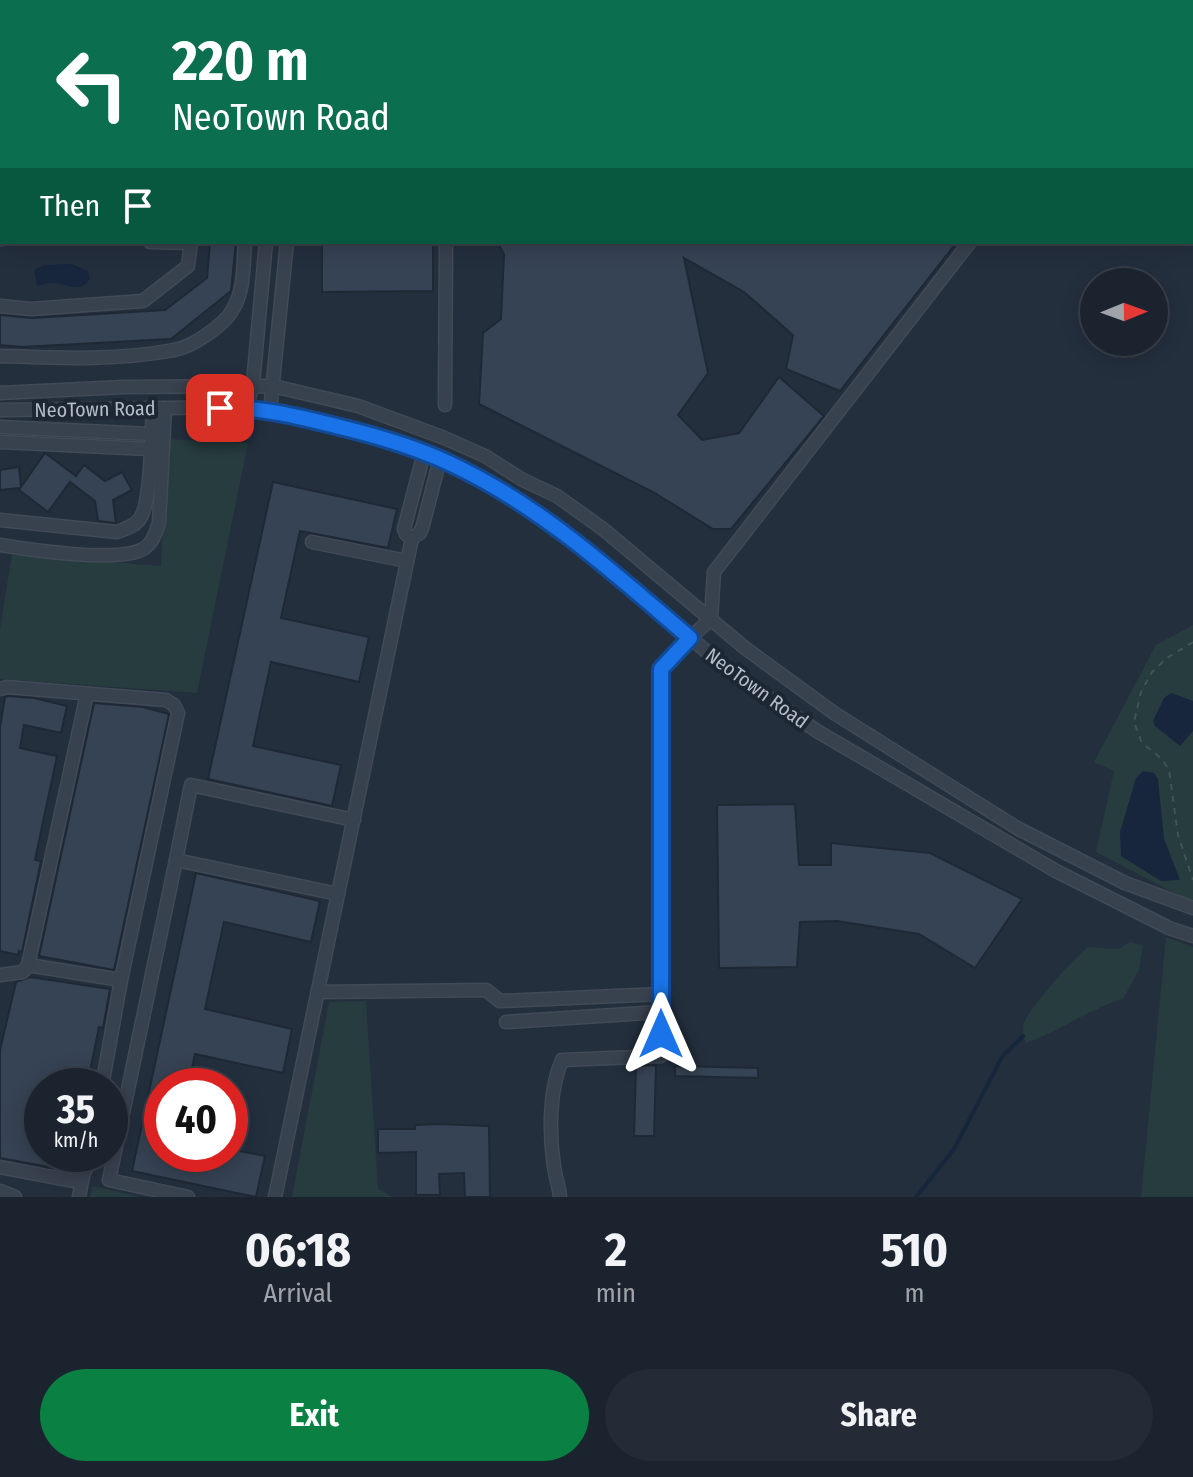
<!DOCTYPE html>
<html lang="en">
<head>
<meta charset="utf-8">
<style>
	body { margin:0; font-family:"Fira Sans Condensed",sans-serif; background:#242b36; color:#f1f3f6; height:100vh; display:flex; flex-direction:column; font-size:30px; white-space:nowrap }
	* { box-sizing:border-box; margin:0 }
	p { font-size:26px; color:#a0a4aa }
	.icon { flex:none; width:44px; height:44px; fill:none; stroke:currentColor; stroke-width:2; stroke-linecap:round; stroke-linejoin:round }
	.map { position:relative; height:1197px; overflow:hidden }
	.details { display:flex; flex-direction:column; background:#1b232e; flex:1 }
	.details>* { flex:none }
	.hud { position:absolute; left:0px; top:0px; width:1194px; height:244px; box-shadow:0 4px 20px #0003,0 0 0 2px #39404a; background:#0b6e4f; color:#fff; overflow:hidden }
	.needle { width:52px; rotate:89deg }
	.controls { position:absolute; left:1080px; top:268px; display:grid; gap:16px }
	.controls a { display:grid; place-items:center; width:88px; height:88px; border-radius:50%; background:#1b232e; box-shadow:0 4px 20px #0003,0 0 0 2px #39404a; font-size:40px }
	.speed { position:absolute; left:24px; top:1068px; display:flex; gap:16px; font-size:40px; font-weight:700; text-align:center }
	.speed>* { display:grid; place-content:center; width:104px; height:104px; border-radius:50%; background:#1b232e; box-shadow:0 4px 20px #0003,0 0 0 2px #39404a; line-height:1 }
	.speed small { font-size:20px; font-weight:400 }
	.speed .limit { border:12px solid #d22; background:#fff; color:#111 }
	.pin { position:absolute; display:grid; place-items:center; width:68px; height:68px; color:#fff; margin:-34px; border-radius:16px; box-shadow:0 4px 12px #0006 }
	.me { position:absolute; width:88px; margin:-44px; rotate:0deg; stroke-linejoin:round; filter:drop-shadow(0 0 6px #0008) }
	.turn { display:flex; align-items:center; gap:28px; height:168px; padding:0 40px; font-size:36px }
	.turn .icon { width:104px; height:104px; stroke-width:2.5 }
	.turn b { display:block; font-size:56px; line-height:68px }
	.then { display:flex; align-items:center; height:76px; padding:0 40px; background:#0003; gap:16px; font-size:30px }
	.eta { display:flex; justify-content:space-evenly; align-items:center; height:136px; text-align:center }
	.eta b { font-size:48px; font-weight:700; line-height:56px }
	.primary-button { display:flex; gap:16px; margin-top:auto; padding:16px 40px }
	.primary-button a { flex:1; height:92px; border-radius:48px; background:#0b8043; color:#fff; font-size:32px; font-weight:700; line-height:92px; text-align:center }
	.primary-button a+a { background:#242b36; color:#f1f3f6 }
	.map>svg:first-child { display:block }
</style>
</head>
<body>
<div class="map">
<svg width="1193" height="1197" viewBox="0 0 1193 1197">
	<rect width="100%" height="100%" fill="#242f3e"/>
	<g fill="#263c3f">
		<polygon points="166,439 248,443 197,693 0,679 0,629 12,554 161,566"/>
		<polygon points="1193,625 1193,900 1180,896 1096,852 1114,771 1094,762 1156,645"/>
		<polygon points="1166,937 1193,947 1193,1197 1141,1197"/>
		<path d="M1130 942 1143 945 1139 970 1123 999C1089 1009 1060 1031 1026 1043 1023 1036 1022 1030 1024 1023 1030 1007 1073 959 1088 947L1118 949Z"/>
		<polygon points="366,1001 378,1189 393,1197 292,1197 329,1002"/>
		<polygon points="92,1186 141,1197 90,1197"/>
	</g>
	<g fill="#17263c">
		<path d="M72 264 88 271 90 279C79 295 66 282 51 283 46 283 42 285 37 286L34 270 44 265Z"/>
		<polygon points="1171,693 1193,701 1193,731 1180,746 1155,726 1153,721 1164,698"/>
		<polygon points="1143,771 1154,773 1158,779 1164,839 1180,880 1161,881 1121,856 1120,832 1136,778"/>
	</g>
	<g fill="none" stroke-linecap="round" stroke-linejoin="round">
		<polyline stroke="#17263c" stroke-width="4" points="916,1197 954,1149 1002,1057 1023,1036"/>
	</g>
	<g fill="#364354" stroke="#1f2835" stroke-width="2">
		<polygon points="210,242 236,242 231,291 171,339 22,347 0,345 0,315 32,318 165,310 207,278"/>
		<polygon points="322,242 433,242 433,291 322,292"/>
		<polygon points="497,242 957,242 840,391 786,369 793,335 744,292 684,258 708,373 678,415 702,440 739,433 779,377 824,416 731,529 713,529 653,492 479,404 483,333 501,319 504,254"/>
		<polygon points="45,453 76,476 84,465 105,481 122,472 132,490 113,500 116,523 98,521 95,501 70,482 48,512 19,490 20,488 0,490 0,470 19,467 21,487"/>
		<polygon points="273,482 397,509 388,548 300,531 281,618 369,637 359,682 271,662 253,746 341,765 332,806 208,779"/>
		<polygon points="8,696 34,698 67,706 61,733 24,725 20,748 57,756 35,860 41,861 22,952 19,951 18,955 0,951 0,727 5,697"/>
		<polygon points="94,703 143,707 169,714 114,970 39,956"/>
		<polygon points="795,804 799,865 831,865 831,843 930,853 1022,899 975,968 919,934 837,921 800,922 797,967 719,968 717,805"/>
		<polygon points="196,873 320,901 311,942 224,922 205,1009 292,1029 283,1073 195,1054 188,1086 162,1086 162,1154 230,1154 230,1149 265,1156 256,1197 132,1171"/>
		<polygon points="30,977 110,989 103,1028 99,1027 87,1086 42,1086 42,1154 69,1154 65,1170 0,1158 0,1050 16,982"/>
		<polygon points="656,1065 654,1136 634,1136 636,1066"/>
		<polygon points="675,1066 758,1068 758,1078 675,1076"/>
		<polygon points="438,1124 489,1126 490,1197 465,1197 464,1173 439,1174 440,1195 416,1195 416,1152 378,1153 378,1129 415,1129 415,1125"/>
	</g>
	<g fill="none" stroke-linecap="round" stroke-linejoin="round">
		<defs>
			<g id="minor">
				<polyline points="176,0 176,2"/>
				<polyline points="272,0 272,2"/>
				<polyline points="291,0 291,2"/>
				<polyline points="446,0 446,2"/>
				<polyline points="1031,0 1034,2"/>
				<polyline points="0,1 92,0"/>
				<polyline points="1192,84 1193,84"/>
				<polyline points="0,196 2,196"/>
				<polyline points="0,239 2,239"/>
				<polyline points="150,242 191,243"/>
				<polyline points="0,306 31,309 143,301 188,266 191,242"/>
				<path d="M0 356C57 358 117 361 174 350 192 347 225 325 233 309 245 289 243 264 245 242"/>
				<polyline points="0,393 124,387 273,386 358,406 442,437 485,456 523,480 557,496 603,529 745,648 834,713 1017,828 1125,883 1193,908"/>
				<polyline points="445,405 446,242"/>
				<polyline points="247,407 253,384 266,242"/>
				<polyline points="0,410 247,407 290,414 382,438 448,462 506,492 585,548 727,669 817,731 1056,871 1169,928 1193,936"/>
				<polyline points="270,411 287,242"/>
				<polyline points="0,427 151,434"/>
				<polyline points="0,442 149,449"/>
				<polyline points="424,453 404,529 406,534 412,538 420,533 423,525 440,459"/>
				<path d="M0 520 117 532C125 529 133 527 139 520 152 504 151 432 153 408"/>
				<polyline points="312,542 407,561"/>
				<path d="M0 545C30 550 118 563 143 549 153 543 155 534 159 523L165 408"/>
				<polyline points="0,689 7,687 166,700 174,705 178,713 121,980 102,1086"/>
				<polyline points="176,860 191,785 354,820"/>
				<polyline points="28,965 121,980"/>
				<polyline points="0,975 23,972 28,965 87,694"/>
				<polyline points="318,992 486,990 500,1001 661,994"/>
				<polyline points="506,1022 661,1012"/>
				<path d="M0 1167 73 1181C85 1175 88 1168 91 1154"/>
				<polyline points="0,1191 15,1197"/>
				<polyline points="79,1197 83,1176"/>
				<polyline points="188,1197 109,1180 176,860 338,894"/>
				<polyline points="275,1197 412,538"/>
				<path d="M560 1197C559 1186 555 1176 554 1166 549 1133 549 1090 562 1060L661 1056V669L690 638 711 619 714 572 970 242"/>
			</g>
		</defs>
		<use href="#minor" stroke="#414a57" stroke-width="15"/>
		<polyline stroke="#3f5557" stroke-width="2" stroke-dasharray="6 6" stroke-linecap="butt" points="1193,642 1167,658 1152,672 1141,692 1134,722 1142,743 1162,759 1169,770 1178,835 1193,880"/>
		<use href="#minor" stroke="#38414e" stroke-width="12"/>
	</g>
	<g fill="none" stroke-linecap="round" stroke-linejoin="round">
		<defs>
			<path id="route" d="M220 408C261 407 300 417 340 427 377 436 415 447 449 463 540 505 614 573 690 638L661 669V1034"/>
		</defs>
		<use href="#route" stroke="#114b97" stroke-width="20"/>
		<use href="#route" stroke="#1a73e8" stroke-width="14"/>
	</g>
	<g text-anchor="middle" stroke-width="8" stroke-linejoin="round" paint-order="stroke">
		<g font-size="20" fill="#b4bcc9" stroke="#1d2633">
			<text transform="translate(95 409) rotate(-1)" y="7">NeoTown Road</text>
			<text transform="translate(757 688) rotate(36)" y="7">NeoTown Road</text>
		</g>
	</g>
</svg>
<div class="controls">
<a><svg class="needle" viewBox="-14 -14 28 28"><path d="M0-13l5 13h-10z" fill="#e53935"/><path d="M0 13l5-13h-10z" fill="#a0a4aa"/></svg></a>
</div>
<div class="speed"><div>35<small>km/h</small></div><div class="limit">40</div></div>
<div class="pin" style="left:220px;top:408px;background:#d93025"><svg class="icon" aria-label="arrive" viewBox="0 0 24 24"><path d="M6 21V4h12l-3 4 3 4H6"/></svg></div>
<svg class="me" style="left:661px;top:1034px" viewBox="-20 -20 40 40"><path d="M0-17L14 15 0 8-14 15z" fill="#1a73e8" stroke="#fff" stroke-width="4"/></svg>
<div class="hud">
<div class="turn"><svg class="icon" aria-label="left" viewBox="0 0 24 24"><path d="M17 20v-9H6M10 6l-5 5 5 5"/></svg><div><b>220 m</b>NeoTown Road</div></div>
<div class="then">Then<svg class="icon" aria-label="arrive" viewBox="0 0 24 24"><path d="M6 21V4h12l-3 4 3 4H6"/></svg></div>
</div>
</div>
<section class="details">
<div class="eta">
<div><b>06:18</b><p>Arrival</p></div>
<div><b>2</b><p>min</p></div>
<div><b>510</b><p>m</p></div>
</div>
<div class="primary-button"><a>Exit</a><a>Share</a></div>
</section>
</body>
</html>
